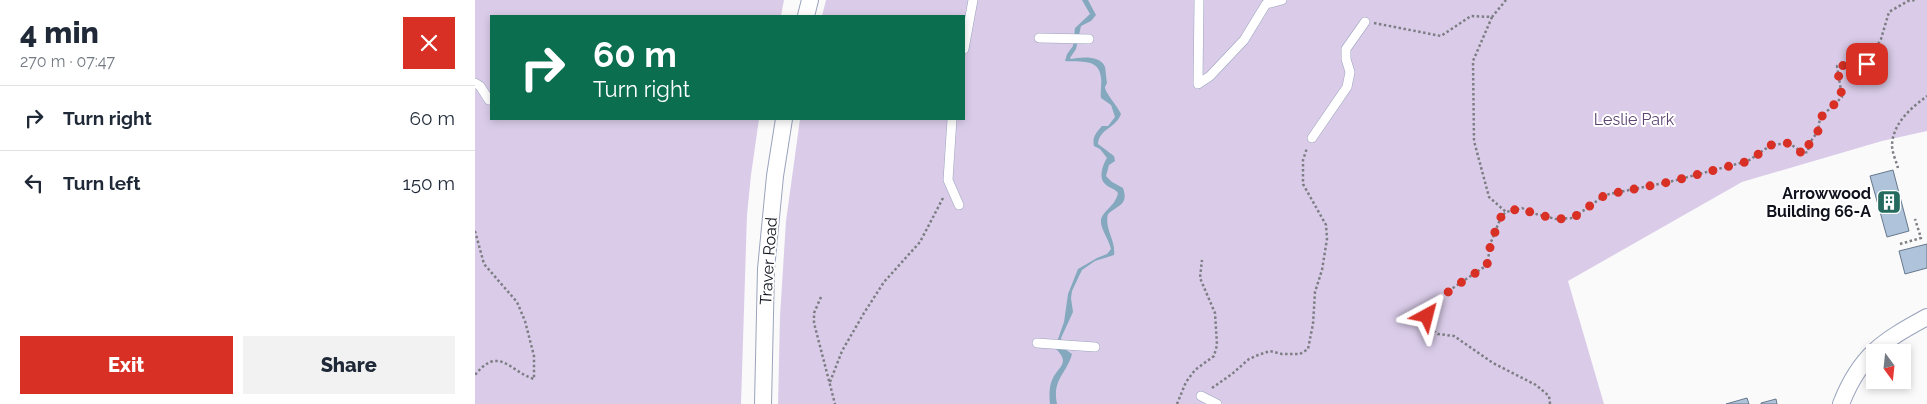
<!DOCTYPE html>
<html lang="en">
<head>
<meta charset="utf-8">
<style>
	body { margin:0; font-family:Raleway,sans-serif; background:#f2f2f3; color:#1f2937; height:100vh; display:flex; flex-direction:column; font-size:19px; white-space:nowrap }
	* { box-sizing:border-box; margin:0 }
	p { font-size:16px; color:#747a83 }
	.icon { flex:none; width:28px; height:28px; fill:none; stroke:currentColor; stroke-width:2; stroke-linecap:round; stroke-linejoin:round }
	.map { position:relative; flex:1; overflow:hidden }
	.drawer { display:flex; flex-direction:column; background:#fff; width:475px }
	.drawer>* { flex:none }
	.banner { position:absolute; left:15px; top:15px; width:475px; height:105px; border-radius:0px; box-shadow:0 2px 8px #0003; background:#0b6e4f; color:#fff; overflow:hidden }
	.needle { width:32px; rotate:165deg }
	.tools { position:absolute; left:1391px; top:344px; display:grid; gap:10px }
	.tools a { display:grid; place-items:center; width:45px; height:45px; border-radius:0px; background:#fff; box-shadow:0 2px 8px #0003; font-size:25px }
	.pin { position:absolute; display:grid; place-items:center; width:42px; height:42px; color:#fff; margin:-21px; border-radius:10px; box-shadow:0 2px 8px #0006 }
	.me { position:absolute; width:55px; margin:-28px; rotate:38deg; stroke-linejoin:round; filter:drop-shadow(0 0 4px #0008) }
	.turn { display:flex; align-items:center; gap:18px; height:105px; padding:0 20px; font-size:22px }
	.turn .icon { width:65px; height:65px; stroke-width:2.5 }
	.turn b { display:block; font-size:35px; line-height:42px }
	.round { display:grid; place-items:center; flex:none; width:52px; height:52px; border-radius:0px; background:#f2f2f3 }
	.head { display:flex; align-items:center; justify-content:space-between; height:85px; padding:0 20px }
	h1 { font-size:30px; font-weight:800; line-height:38px }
	.cta { display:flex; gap:10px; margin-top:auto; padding:10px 20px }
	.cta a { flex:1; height:58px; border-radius:0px; background:#d93025; color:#fff; font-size:20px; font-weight:800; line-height:58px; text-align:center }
	.cta a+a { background:#f2f2f3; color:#1f2937 }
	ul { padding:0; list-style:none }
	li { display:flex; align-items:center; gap:15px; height:65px; padding:0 20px; border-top:1px solid #e0e1e3 }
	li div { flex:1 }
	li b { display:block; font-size:19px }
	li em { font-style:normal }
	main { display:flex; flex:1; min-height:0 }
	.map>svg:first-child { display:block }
</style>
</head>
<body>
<main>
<section class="drawer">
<div class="head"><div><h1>4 min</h1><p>270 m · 07:47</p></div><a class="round" style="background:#d93025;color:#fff"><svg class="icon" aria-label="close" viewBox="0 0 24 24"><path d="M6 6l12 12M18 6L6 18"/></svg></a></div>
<ul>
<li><svg class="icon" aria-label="right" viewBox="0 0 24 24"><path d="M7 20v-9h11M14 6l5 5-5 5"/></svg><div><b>Turn right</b></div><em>60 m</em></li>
<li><svg class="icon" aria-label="left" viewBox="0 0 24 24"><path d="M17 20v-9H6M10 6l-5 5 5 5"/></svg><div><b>Turn left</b></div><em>150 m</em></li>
</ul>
<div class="cta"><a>Exit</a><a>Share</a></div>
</section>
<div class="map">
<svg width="1452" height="404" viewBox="0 0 1452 404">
	<rect width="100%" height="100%" fill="#fafafa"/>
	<g fill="#dacce9">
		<polygon points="0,0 309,0 306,16 16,16 16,119 284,119 276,175 272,215 266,404 0,404"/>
		<polygon points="351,0 1452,0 1452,131 1407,141 1267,182 1093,281 1129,404 303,404 305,316 311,221 325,119 489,119 489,16 347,16"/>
	</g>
	<path fill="#84a8bd" d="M607 0H613L621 15 616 21 606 26 601 49 595 58 596 59C605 57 626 55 630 67 631 72 631 78 632 83L630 87C630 93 642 105 646 114 641 128 624 129 623 144L639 156 640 161 634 165 631 176 637 182 648 188C654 205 643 205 633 214 629 229 641 240 639 255L620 261 607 270 604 276 597 291 596 298 598 312 586 338 587 347 597 354C591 375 577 379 582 404H575C574 395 574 384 579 376 586 365 594 362 581 349L583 339 589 322 593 294 603 269 622 258 632 254 636 249C634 240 627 231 626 223 625 211 640 208 643 193 639 188 634 188 630 184 623 178 628 164 632 158L625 149 619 146C617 137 621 133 627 126H633L640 117 636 105 626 98C625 91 627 85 626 78 624 57 605 63 590 61L592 54 598 46 600 28 615 14Z"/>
	<g fill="#afc3da" stroke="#66788d">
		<polygon points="1418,170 1434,231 1412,237 1395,176"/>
		<polygon points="1452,244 1452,268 1430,274 1424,251"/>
		<polygon points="1272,398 1274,404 1251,404"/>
		<polygon points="1301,399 1302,404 1286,404 1286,403"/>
	</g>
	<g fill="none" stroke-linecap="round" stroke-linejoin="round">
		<defs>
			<g id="service">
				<polyline points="724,0 723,84 735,76 769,40 791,4 807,0"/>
				<polyline points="564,38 614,39"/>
				<polyline points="489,49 498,0"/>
				<polyline points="0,83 5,86 14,100"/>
				<polyline points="477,119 473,180 484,205"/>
				<polyline points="837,138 872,87 875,72 871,59 871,49 890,22"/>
				<polyline points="562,343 620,347"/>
				<polyline points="726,396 742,404"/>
			</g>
			<g id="minor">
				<polyline points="331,16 335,0"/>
				<polyline points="288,404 291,269 300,176 309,119"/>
				<path d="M1366 404C1385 355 1408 341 1452 317"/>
			</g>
		</defs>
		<use href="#service" stroke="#9aa3bd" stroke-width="10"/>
		<use href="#minor" stroke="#9aa3bd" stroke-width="18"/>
		<g stroke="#7d7e84" stroke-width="2.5" stroke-dasharray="2.5 2.5" stroke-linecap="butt">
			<polyline points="1017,17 998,61 999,141 1014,197 1031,212"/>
			<polyline points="899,23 966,36 996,16 1017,17 1031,0"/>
			<path d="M1423 168C1421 161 1417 152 1417 145 1418 123 1436 108 1452 96"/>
			<path d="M0 231 9 264 42 302 50 321 59 356V379C34 371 24 345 0 375"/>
			<polyline points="1425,244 1446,238 1440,219"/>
			<polyline points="346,297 339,313 339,323 360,404"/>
			<polyline points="355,382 367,351 389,313 409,282 445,242 468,198"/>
			<polyline points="737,388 757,374 774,359 783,355 795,351 807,354 825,354 833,349 838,324 840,292 847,270 852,239 851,225 828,184 828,160 832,148"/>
			<polyline points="702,404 711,382 720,370 739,356 742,345 740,313 725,278 727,260"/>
			<polyline points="1075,404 1074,396 1061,385 1018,363 979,336 963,334 950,324 957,306 972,292 1012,265 1016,242 1026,217 1031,212 1047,208 1057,213 1081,219 1098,218 1130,195 1194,182 1273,161 1296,145 1314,143 1328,153 1333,152 1334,144 1343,131 1345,118 1367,97 1362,66 1392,64 1406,39 1414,12 1433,1 1440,0"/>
		</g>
		<use href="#service" stroke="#fff" stroke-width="9"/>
		<use href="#minor" stroke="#fff" stroke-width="16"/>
	</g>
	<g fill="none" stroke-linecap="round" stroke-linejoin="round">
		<path stroke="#d93025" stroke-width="9" stroke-dasharray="0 16.2" d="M952 316C964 293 992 280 1012 265L1016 242 1026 217 1031 212 1047 208 1057 213 1081 219 1098 218 1130 195 1194 182 1274 161 1296 145 1314 143 1328 154 1333 152 1334 144 1343 131 1345 118 1367 97 1362 66 1392 64"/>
	</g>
	<defs>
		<symbol id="building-square" viewBox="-11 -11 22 22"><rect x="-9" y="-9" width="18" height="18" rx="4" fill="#256a5e" stroke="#fff"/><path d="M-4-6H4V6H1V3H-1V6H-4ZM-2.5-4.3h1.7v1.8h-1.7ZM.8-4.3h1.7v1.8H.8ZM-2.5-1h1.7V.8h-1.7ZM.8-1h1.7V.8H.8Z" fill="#fff"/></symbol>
	</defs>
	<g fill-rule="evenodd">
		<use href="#building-square" x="1400" y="188" width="28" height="28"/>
	</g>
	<g text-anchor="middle" stroke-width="4" stroke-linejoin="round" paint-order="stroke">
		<g font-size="16" fill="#5c4371" stroke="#fff">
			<text x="1159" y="125">Leslie Park</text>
		</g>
		<g font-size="16" font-weight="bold" fill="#0f121c" stroke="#fff" text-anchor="end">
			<text x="1396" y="199">Arrowwood<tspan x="1396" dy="18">Building 66-A</tspan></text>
		</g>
		<g font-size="16" fill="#0f121c" stroke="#fff">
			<text transform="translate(293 261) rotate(-86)" y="6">Traver Road</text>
		</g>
	</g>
</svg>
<div class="tools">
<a><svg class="needle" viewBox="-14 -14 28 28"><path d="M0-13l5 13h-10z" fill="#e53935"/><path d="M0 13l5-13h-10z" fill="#747a83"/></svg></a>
</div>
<div class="pin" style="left:1392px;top:64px;background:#d93025"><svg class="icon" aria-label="arrive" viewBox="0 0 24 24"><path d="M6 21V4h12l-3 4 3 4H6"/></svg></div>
<svg class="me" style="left:952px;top:316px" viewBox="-20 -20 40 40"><path d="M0-17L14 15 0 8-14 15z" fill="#d93025" stroke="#fff" stroke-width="4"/></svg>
<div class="banner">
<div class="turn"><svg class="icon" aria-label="right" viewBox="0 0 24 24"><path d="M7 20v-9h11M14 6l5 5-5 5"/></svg><div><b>60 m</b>Turn right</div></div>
</div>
</div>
</main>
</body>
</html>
